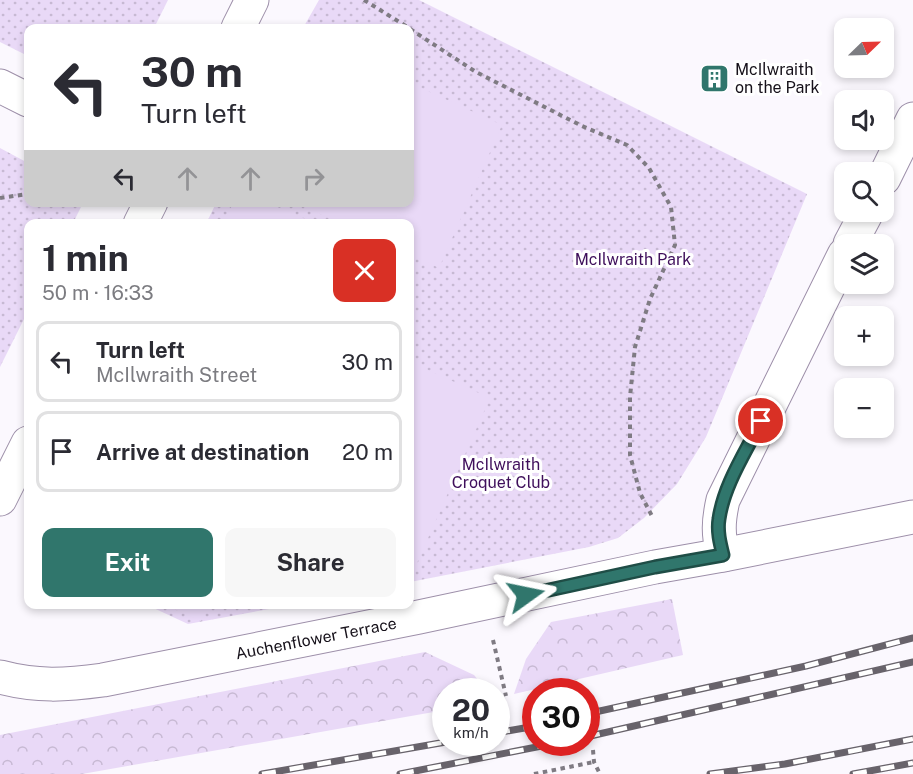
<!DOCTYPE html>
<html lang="en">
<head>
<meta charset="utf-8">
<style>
	body { margin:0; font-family:"Public Sans",sans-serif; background:#f7f7f7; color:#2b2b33; height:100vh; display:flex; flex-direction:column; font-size:22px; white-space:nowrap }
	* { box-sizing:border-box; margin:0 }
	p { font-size:20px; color:#7c7c81 }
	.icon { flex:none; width:33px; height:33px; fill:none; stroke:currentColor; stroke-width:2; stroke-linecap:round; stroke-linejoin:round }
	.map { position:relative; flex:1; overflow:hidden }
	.drawer { position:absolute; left:24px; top:219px; width:390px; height:390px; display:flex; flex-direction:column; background:#fff; border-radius:12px; box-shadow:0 3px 9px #0003 }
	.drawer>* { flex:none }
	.top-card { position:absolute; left:24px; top:24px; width:390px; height:183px; border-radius:12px; box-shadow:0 3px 9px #0003; background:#fff; color:#2b2b33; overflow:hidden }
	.needle { width:39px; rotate:67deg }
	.fabs { position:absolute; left:834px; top:18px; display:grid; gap:12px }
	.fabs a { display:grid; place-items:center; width:60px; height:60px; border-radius:12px; background:#fff; box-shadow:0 3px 9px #0003; font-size:30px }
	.speed { position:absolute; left:432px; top:678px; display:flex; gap:12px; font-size:30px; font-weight:700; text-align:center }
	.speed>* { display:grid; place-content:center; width:78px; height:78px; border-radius:50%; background:#fff; box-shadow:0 3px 9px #0003; line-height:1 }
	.speed small { font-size:15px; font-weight:400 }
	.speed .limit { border:9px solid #d22; background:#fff; color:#111 }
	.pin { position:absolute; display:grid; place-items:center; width:51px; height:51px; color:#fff; margin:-26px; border:3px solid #fff; border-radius:50%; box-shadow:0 2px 6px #0007 }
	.me { position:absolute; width:66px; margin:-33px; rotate:78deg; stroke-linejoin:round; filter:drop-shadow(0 0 4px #0008) }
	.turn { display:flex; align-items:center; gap:21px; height:126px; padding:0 18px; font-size:27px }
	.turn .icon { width:78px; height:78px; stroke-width:2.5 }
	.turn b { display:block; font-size:42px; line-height:51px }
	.lanes { display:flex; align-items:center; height:57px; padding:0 18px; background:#0003; justify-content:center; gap:30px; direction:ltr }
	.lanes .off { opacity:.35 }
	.round { display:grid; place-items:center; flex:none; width:63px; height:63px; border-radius:12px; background:#f7f7f7 }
	.head { display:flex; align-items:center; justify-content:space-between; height:102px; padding:0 18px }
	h1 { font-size:36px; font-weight:700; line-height:45px }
	.action { display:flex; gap:12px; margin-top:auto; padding:12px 18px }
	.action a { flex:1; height:69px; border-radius:12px; background:#30766c; color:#fff; font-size:24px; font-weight:700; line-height:69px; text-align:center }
	.action a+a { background:#f7f7f7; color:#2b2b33 }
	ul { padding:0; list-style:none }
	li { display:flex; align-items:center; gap:18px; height:81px; margin:0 12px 9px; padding:0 6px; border:3px solid #e1e1e2; border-radius:12px }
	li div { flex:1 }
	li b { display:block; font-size:22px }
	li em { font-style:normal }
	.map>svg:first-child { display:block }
</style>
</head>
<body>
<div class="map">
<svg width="913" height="774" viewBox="0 0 913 774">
	<defs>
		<pattern id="forest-crowns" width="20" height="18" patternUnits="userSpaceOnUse" patternTransform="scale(1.5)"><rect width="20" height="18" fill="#e9d9f7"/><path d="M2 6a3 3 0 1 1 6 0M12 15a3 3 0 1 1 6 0" fill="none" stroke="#c7b9d3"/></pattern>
		<pattern id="park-dots" width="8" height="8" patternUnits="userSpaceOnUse" patternTransform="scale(1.5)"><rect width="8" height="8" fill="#e9d9f7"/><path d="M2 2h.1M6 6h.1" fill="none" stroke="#c7b9d3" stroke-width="1.8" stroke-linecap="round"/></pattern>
	</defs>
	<rect width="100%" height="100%" fill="#fbf8fe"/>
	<g fill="url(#forest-crowns)">
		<polygon points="672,599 683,655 514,694 526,659 551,622"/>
		<polygon points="425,652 474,675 487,691 446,692 445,710 82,774 0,774 0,735"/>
	</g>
	<g fill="url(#park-dots)">
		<polygon points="0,0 168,0 154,28 28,28 28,56 0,42"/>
		<polygon points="319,0 419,0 807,194 706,437 677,484 644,518 618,538 589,547 410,582 410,224 206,224 216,203 410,202 410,28 303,28"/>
		<polygon points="0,148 28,163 28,202 83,203 73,223 28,224 28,311 0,367"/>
		<polygon points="147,605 291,605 188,624"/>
	</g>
	<g fill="#e9d9f7">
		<polygon points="410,83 502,125 439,268 410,254 410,224 341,223 294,203 410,202"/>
		<polygon points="233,203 268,203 315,223 224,223"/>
		<polygon points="410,362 490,398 410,579"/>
		<polygon points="165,605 208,605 201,621"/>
	</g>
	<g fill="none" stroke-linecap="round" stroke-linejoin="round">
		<defs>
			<g id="minor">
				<polyline points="238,28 252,0"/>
				<polyline points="0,86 28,100"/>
				<polyline points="884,178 913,119"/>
				<polyline points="140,224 151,202"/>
				<polyline points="850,244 867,212"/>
				<polyline points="0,499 28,443"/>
				<path d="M723 555C718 534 718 522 723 500L844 255"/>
				<path d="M0 677C37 687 66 685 103 680L419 617 655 567 723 555 913 517"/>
			</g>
		</defs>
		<use href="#minor" stroke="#9d8fa9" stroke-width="35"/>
		<g stroke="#7f7b83" stroke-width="4" stroke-dasharray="4.5 4.5" stroke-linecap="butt">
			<polyline points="364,0 409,28"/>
			<polyline points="410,29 476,72 582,126 627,145 649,168 671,207 675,245 650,299 635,347 630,397 630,455 640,493 653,518"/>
			<polyline points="0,198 28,194"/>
			<polyline points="493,640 506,696"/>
			<polyline points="593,750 594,762 599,772"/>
			<polyline points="534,774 594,762"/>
		</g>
		<use href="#minor" stroke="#fff" stroke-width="33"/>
		<defs>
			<g id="rail">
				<polyline points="586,714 806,666 913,638"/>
				<polyline points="496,733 536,726"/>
				<polyline points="586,737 913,662"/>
				<polyline points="262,774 446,742"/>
				<polyline points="400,774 562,742"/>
				<polyline points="710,774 785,764 913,739"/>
				<polyline points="853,774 913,763"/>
			</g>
		</defs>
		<use href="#rail" stroke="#68636b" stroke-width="7"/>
		<use href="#rail" stroke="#fff" stroke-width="4.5" stroke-dasharray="14" stroke-linecap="butt"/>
	</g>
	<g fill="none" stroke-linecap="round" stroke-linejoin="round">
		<defs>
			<path id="route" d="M526 595 655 567 723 555C720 543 717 531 719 519 724 484 746 452 761 421"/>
		</defs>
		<use href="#route" stroke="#1f4d46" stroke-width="15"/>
		<use href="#route" stroke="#30766c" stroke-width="10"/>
	</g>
	<defs>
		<symbol id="building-square" viewBox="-11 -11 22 22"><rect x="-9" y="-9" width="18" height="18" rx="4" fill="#30766c" stroke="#fff"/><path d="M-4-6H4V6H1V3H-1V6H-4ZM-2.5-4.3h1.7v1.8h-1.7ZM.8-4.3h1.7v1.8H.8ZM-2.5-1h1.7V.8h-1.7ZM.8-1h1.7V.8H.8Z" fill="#fff"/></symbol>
	</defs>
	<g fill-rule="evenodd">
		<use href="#building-square" x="698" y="62" width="33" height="33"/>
	</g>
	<g text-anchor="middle" stroke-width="6" stroke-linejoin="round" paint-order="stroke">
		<g font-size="16" fill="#16111a" stroke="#fff" text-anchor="start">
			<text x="735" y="75">McIlwraith<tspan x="735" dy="18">on the Park</tspan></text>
		</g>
		<g font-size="16" fill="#3f0f5b" stroke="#fff">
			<text x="633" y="265">McIlwraith Park</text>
			<text x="501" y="470">McIlwraith<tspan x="501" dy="18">Croquet Club</tspan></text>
		</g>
		<g font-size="16" fill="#16111a" stroke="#fff">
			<text transform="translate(316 638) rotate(-11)" y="6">Auchenflower Terrace</text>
		</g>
	</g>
</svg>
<div class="fabs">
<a><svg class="needle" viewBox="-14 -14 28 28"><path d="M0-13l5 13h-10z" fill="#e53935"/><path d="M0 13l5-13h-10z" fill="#7c7c81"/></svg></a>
<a><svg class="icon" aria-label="sound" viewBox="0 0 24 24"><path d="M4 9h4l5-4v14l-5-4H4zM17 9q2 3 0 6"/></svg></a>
<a><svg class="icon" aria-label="search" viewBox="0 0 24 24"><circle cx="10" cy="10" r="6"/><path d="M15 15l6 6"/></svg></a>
<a><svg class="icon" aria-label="layers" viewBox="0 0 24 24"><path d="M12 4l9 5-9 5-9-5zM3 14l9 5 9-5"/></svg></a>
<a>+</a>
<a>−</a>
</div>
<div class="speed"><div>20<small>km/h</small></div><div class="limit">30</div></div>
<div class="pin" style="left:761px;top:421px;background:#d93025"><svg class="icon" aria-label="arrive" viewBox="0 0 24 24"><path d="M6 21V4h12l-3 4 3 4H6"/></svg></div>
<svg class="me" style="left:526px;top:595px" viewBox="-20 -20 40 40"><path d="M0-17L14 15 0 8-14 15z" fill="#30766c" stroke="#fff" stroke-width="4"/></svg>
<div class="top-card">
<div class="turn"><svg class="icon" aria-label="left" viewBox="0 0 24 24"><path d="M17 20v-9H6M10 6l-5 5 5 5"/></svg><div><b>30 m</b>Turn left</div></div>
<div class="lanes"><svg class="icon" aria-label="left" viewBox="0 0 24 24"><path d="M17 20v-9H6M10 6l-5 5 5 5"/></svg><svg class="icon off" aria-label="ahead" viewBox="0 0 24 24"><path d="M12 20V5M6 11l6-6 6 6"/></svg><svg class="icon off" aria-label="ahead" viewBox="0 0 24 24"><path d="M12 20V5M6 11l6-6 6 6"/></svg><svg class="icon off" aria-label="right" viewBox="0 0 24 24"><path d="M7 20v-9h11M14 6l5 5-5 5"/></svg></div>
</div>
<section class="drawer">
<div class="head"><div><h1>1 min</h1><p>50 m · 16:33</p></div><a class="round" style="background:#d93025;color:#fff"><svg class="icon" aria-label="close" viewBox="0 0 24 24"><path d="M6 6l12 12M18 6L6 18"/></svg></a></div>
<ul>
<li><svg class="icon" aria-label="left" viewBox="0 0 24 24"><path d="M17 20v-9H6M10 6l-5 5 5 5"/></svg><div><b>Turn left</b><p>McIlwraith Street</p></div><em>30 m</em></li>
<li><svg class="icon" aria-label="arrive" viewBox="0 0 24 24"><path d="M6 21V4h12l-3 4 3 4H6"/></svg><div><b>Arrive at destination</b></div><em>20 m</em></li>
</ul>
<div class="action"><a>Exit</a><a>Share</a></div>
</section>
</div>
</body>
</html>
